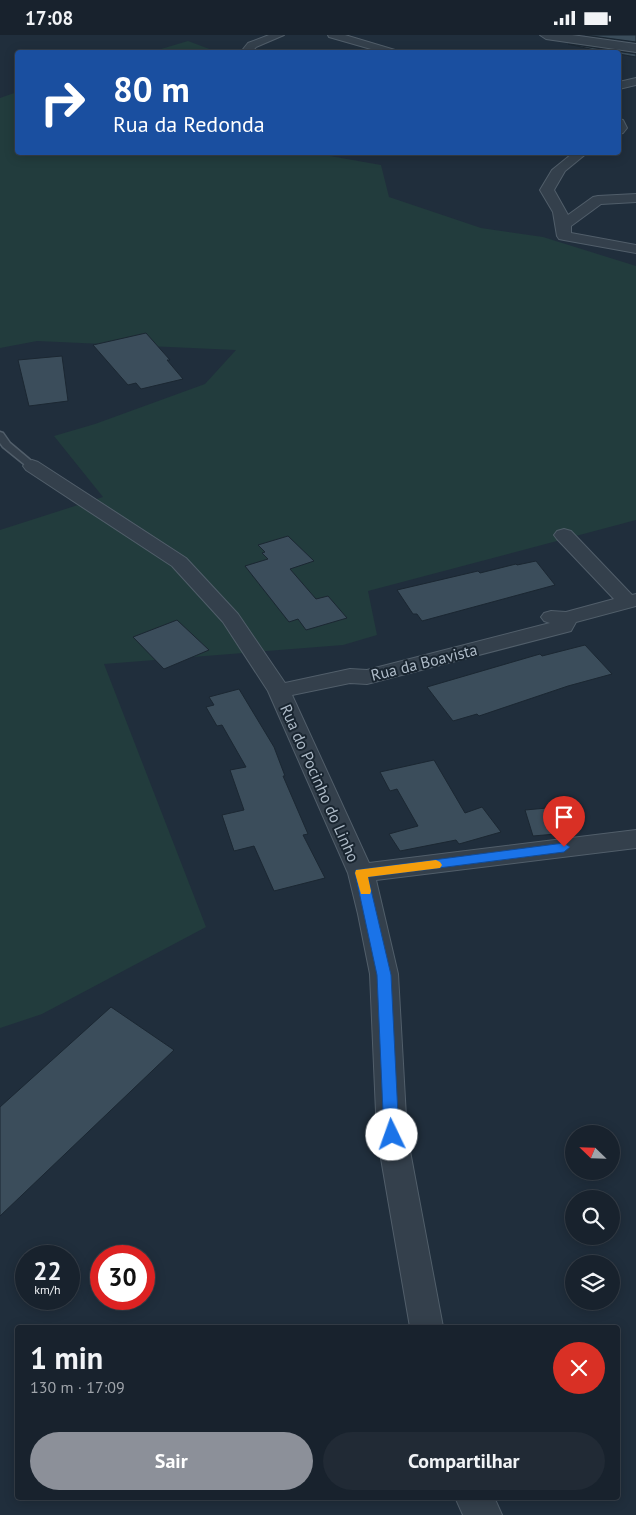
<!DOCTYPE html>
<html lang="pt">
<head>
<meta charset="utf-8">
<style>
	body { margin:0; font-family:"PT Sans",sans-serif; background:#212a35; color:#f1f3f6; height:100vh; display:flex; flex-direction:column; font-size:19px; white-space:nowrap }
	* { box-sizing:border-box; margin:0 }
	p { font-size:16px; color:#9fa4aa }
	.icon { flex:none; width:28px; height:28px; fill:none; stroke:currentColor; stroke-width:2; stroke-linecap:round; stroke-linejoin:round }
	.map { position:relative; flex:1; overflow:hidden }
	.side { position:absolute; left:15px; top:1290px; width:605px; height:175px; display:flex; flex-direction:column; background:#18222d; border-radius:5px; box-shadow:0 2px 12px #0003,0 0 0 1px #363f49 }
	.side>* { flex:none }
	.guide { position:absolute; left:15px; top:15px; width:606px; height:105px; border-radius:5px; box-shadow:0 2px 12px #0003,0 0 0 1px #363f49; background:#1a4fa0; color:#fff; overflow:hidden }
	.needle { width:32px; rotate:293deg }
	.fabs { position:absolute; left:565px; top:1090px; display:grid; gap:10px }
	.fabs a { display:grid; place-items:center; width:55px; height:55px; border-radius:50%; background:#18222d; box-shadow:0 2px 12px #0003,0 0 0 1px #363f49; font-size:25px }
	.speed { position:absolute; left:15px; top:1210px; display:flex; gap:10px; font-size:25px; font-weight:700; text-align:center }
	.speed>* { display:grid; place-content:center; width:65px; height:65px; border-radius:50%; background:#18222d; box-shadow:0 2px 12px #0003,0 0 0 1px #363f49; line-height:1 }
	.speed small { font-size:12px; font-weight:400 }
	.speed .limit { border:8px solid #d22; background:#fff; color:#111 }
	.pin { position:absolute; display:grid; place-items:center; width:42px; height:42px; color:#fff; margin:-51px -21px; border-radius:50% 50% 50% 0; rotate:-45deg; box-shadow:0 0 5px #0007 }
	.pin .icon { rotate:45deg }
	.me { position:absolute; width:55px; margin:-28px; rotate:357deg; stroke-linejoin:round; filter:drop-shadow(0 0 4px #0008) }
	.turn { display:flex; align-items:center; gap:18px; height:105px; padding:0 15px; font-size:22px }
	.turn .icon { width:65px; height:65px; stroke-width:2.5 }
	.turn b { display:block; font-size:35px; line-height:42px }
	.round { display:grid; place-items:center; flex:none; width:52px; height:52px; border-radius:26px; background:#212a35 }
	.overview { display:flex; align-items:center; justify-content:space-between; height:85px; padding:0 15px }
	h1 { font-size:30px; font-weight:600; line-height:38px }
	.button { display:flex; gap:10px; margin-top:auto; padding:10px 15px }
	.button a { flex:1; height:58px; border-radius:30px; background:#8c9099; color:#fff; font-size:20px; font-weight:600; line-height:58px; text-align:center }
	.button a+a { background:#212a35; color:#f1f3f6 }
	.status { display:flex; justify-content:space-between; align-items:center; height:35px; padding:0 25px; background:#18222d; direction:ltr }
	.status svg { height:14px; fill:currentColor }
	.map>svg:first-child { display:block }
</style>
</head>
<body>
<div class="status"><b>17:08</b><svg viewBox="0 0 49 12"><path d="M0 12V9h3v3zM5 12V6h3v6zM10 12V3h3v9zM15 12V0h3v12zM26 1h20v11H26zM47 4h2v5h-2z"/></svg></div>
<div class="map">
<svg width="636" height="1480" viewBox="0 0 636 1480">
	<rect width="100%" height="100%" fill="#202e3c"/>
	<g fill="#223c3d">
		<polygon points="188,6 212,15 215,17 151,17"/>
		<polygon points="17,57 18,118 313,118 381,130 389,162 481,193 543,202 636,231 636,485 368,556 377,600 343,610 104,629 206,892 42,979 0,993 0,495 103,462 54,401 95,389 205,349 236,315 37,306 0,313 0,63"/>
	</g>
	<g fill="#3b4d5b" stroke="#1b2732">
		<polygon points="585,0 636,0 636,7"/>
		<polygon points="568,9 636,19 636,22 619,19 619,18 608,18"/>
		<polygon points="146,298 170,325 167,325 183,344 141,354 136,348 128,350 93,310"/>
		<polygon points="62,321 68,366 29,371 18,325"/>
		<polygon points="288,501 314,526 290,534 316,564 328,561 347,583 306,595 298,584 289,587 245,531 268,524 262,518 265,517 258,510"/>
		<polygon points="536,526 555,550 422,586 417,579 413,579 397,555 478,536 480,538 516,529 517,530"/>
		<polygon points="177,585 209,615 164,634 133,602"/>
		<polygon points="585,610 612,639 568,651 479,681 477,679 453,686 427,652 540,619 542,621"/>
		<polygon points="239,654 274,712 285,741 283,741 308,799 303,800 325,843 274,856 254,811 234,816 222,780 244,775 230,735 246,732 222,690 217,691 206,672 214,670 209,662"/>
		<polygon points="434,725 465,778 482,772 501,797 459,809 456,805 400,816 389,799 418,791 397,754 390,756 380,737"/>
		<polygon points="558,772 567,798 533,801 525,775"/>
		<polygon points="111,972 174,1015 0,1181 0,1072"/>
	</g>
	<g fill="none" stroke-linecap="round" stroke-linejoin="round">
		<defs>
			<polygon id="service" points="0,397 3,398 10,408 35,429 35,433 29,433 3,412 0,408"/>
			<g id="minor">
				<polygon points="269,0 284,0 256,12 251,18 240,18 248,8"/>
				<polygon points="328,0 345,0 405,18 385,18 329,2"/>
				<polygon points="636,43 636,50 619,54 619,47"/>
				<polygon points="619,84 623,85 627,93 623,98 619,99"/>
				<polygon points="573,118 587,118 565,136 554,155 568,180 593,162 598,161 636,159 636,167 601,169 571,191 571,198 636,210 636,218 564,205 559,204 557,201 553,177 540,155 552,135"/>
				<polygon points="32,425 38,427 186,523 238,579 285,648 350,634 367,635 550,588 544,586 541,582 544,578 551,576 566,577 614,564 557,504 554,500 557,496 564,494 571,496 632,560 636,559 636,571 576,587 571,596 367,649 350,648 292,660 369,828 636,795 636,813 376,845 398,939 407,1100 443,1292 410,1292 377,1100 370,939 358,879 348,838 268,656 223,587 172,531 26,435 23,431 26,427"/>
				<polygon points="455,1462 494,1462 502,1480 463,1480"/>
			</g>
			<polygon id="tertiary" points="540,0 572,0 636,9 636,17 546,4"/>
		</defs>
		<use href="#service" stroke="#515e6a" stroke-width="3"/>
		<use href="#minor" stroke="#515e6a" stroke-width="2"/>
		<use href="#tertiary" stroke="#515e6a" stroke-width="2"/>
		<use href="#service" fill="#34404c" fill-rule="evenodd"/>
		<use href="#minor" fill="#34404c" fill-rule="evenodd"/>
		<use href="#tertiary" fill="#34404c" fill-rule="evenodd"/>
	</g>
	<polygon fill="#1a73e8" stroke="#114b97" points="564,808 570,812 564,817 368,842 391,940 399,1100 397,1105 392,1106 386,1105 384,1100 377,940 355,838 356,835"/>
	<polygon fill="#f59e0b" points="436,825 440,827 442,830 440,833 368,842 371,856 370,859 361,859 355,838 356,835"/>
	<g text-anchor="middle" stroke-width="4" stroke-linejoin="round" paint-order="stroke">
		<g font-size="16" fill="#aebbc8" stroke="#192530">
			<text transform="translate(424 627) rotate(-14)" y="6">Rua da Boavista</text>
			<text transform="translate(320 748) rotate(66)" y="6">Rua do Pocinho do Linho</text>
		</g>
	</g>
</svg>
<div class="fabs">
<a><svg class="needle" viewBox="-14 -14 28 28"><path d="M0-13l5 13h-10z" fill="#e53935"/><path d="M0 13l5-13h-10z" fill="#9fa4aa"/></svg></a>
<a><svg class="icon" aria-label="search" viewBox="0 0 24 24"><circle cx="10" cy="10" r="6"/><path d="M15 15l6 6"/></svg></a>
<a><svg class="icon" aria-label="layers" viewBox="0 0 24 24"><path d="M12 4l9 5-9 5-9-5zM3 14l9 5 9-5"/></svg></a>
</div>
<div class="speed"><div>22<small>km/h</small></div><div class="limit">30</div></div>
<div class="pin" style="left:564px;top:812px;background:#d93025"><svg class="icon" aria-label="arrive" viewBox="0 0 24 24"><path d="M6 21V4h12l-3 4 3 4H6"/></svg></div>
<svg class="me" style="left:392px;top:1100px" viewBox="-20 -20 40 40"><circle r="19" fill="#fff"/><path d="M0-13L10 11 0 6-10 11z" fill="#1a73e8"/></svg>
<div class="guide">
<div class="turn"><svg class="icon" aria-label="right" viewBox="0 0 24 24"><path d="M7 20v-9h11M14 6l5 5-5 5"/></svg><div><b>80 m</b>Rua da Redonda</div></div>
</div>
<section class="side">
<div class="overview"><div><h1>1 min</h1><p>130 m · 17:09</p></div><a class="round" style="background:#d93025;color:#fff"><svg class="icon" aria-label="close" viewBox="0 0 24 24"><path d="M6 6l12 12M18 6L6 18"/></svg></a></div>
<div class="button"><a>Sair</a><a>Compartilhar</a></div>
</section>
</div>
</body>
</html>
